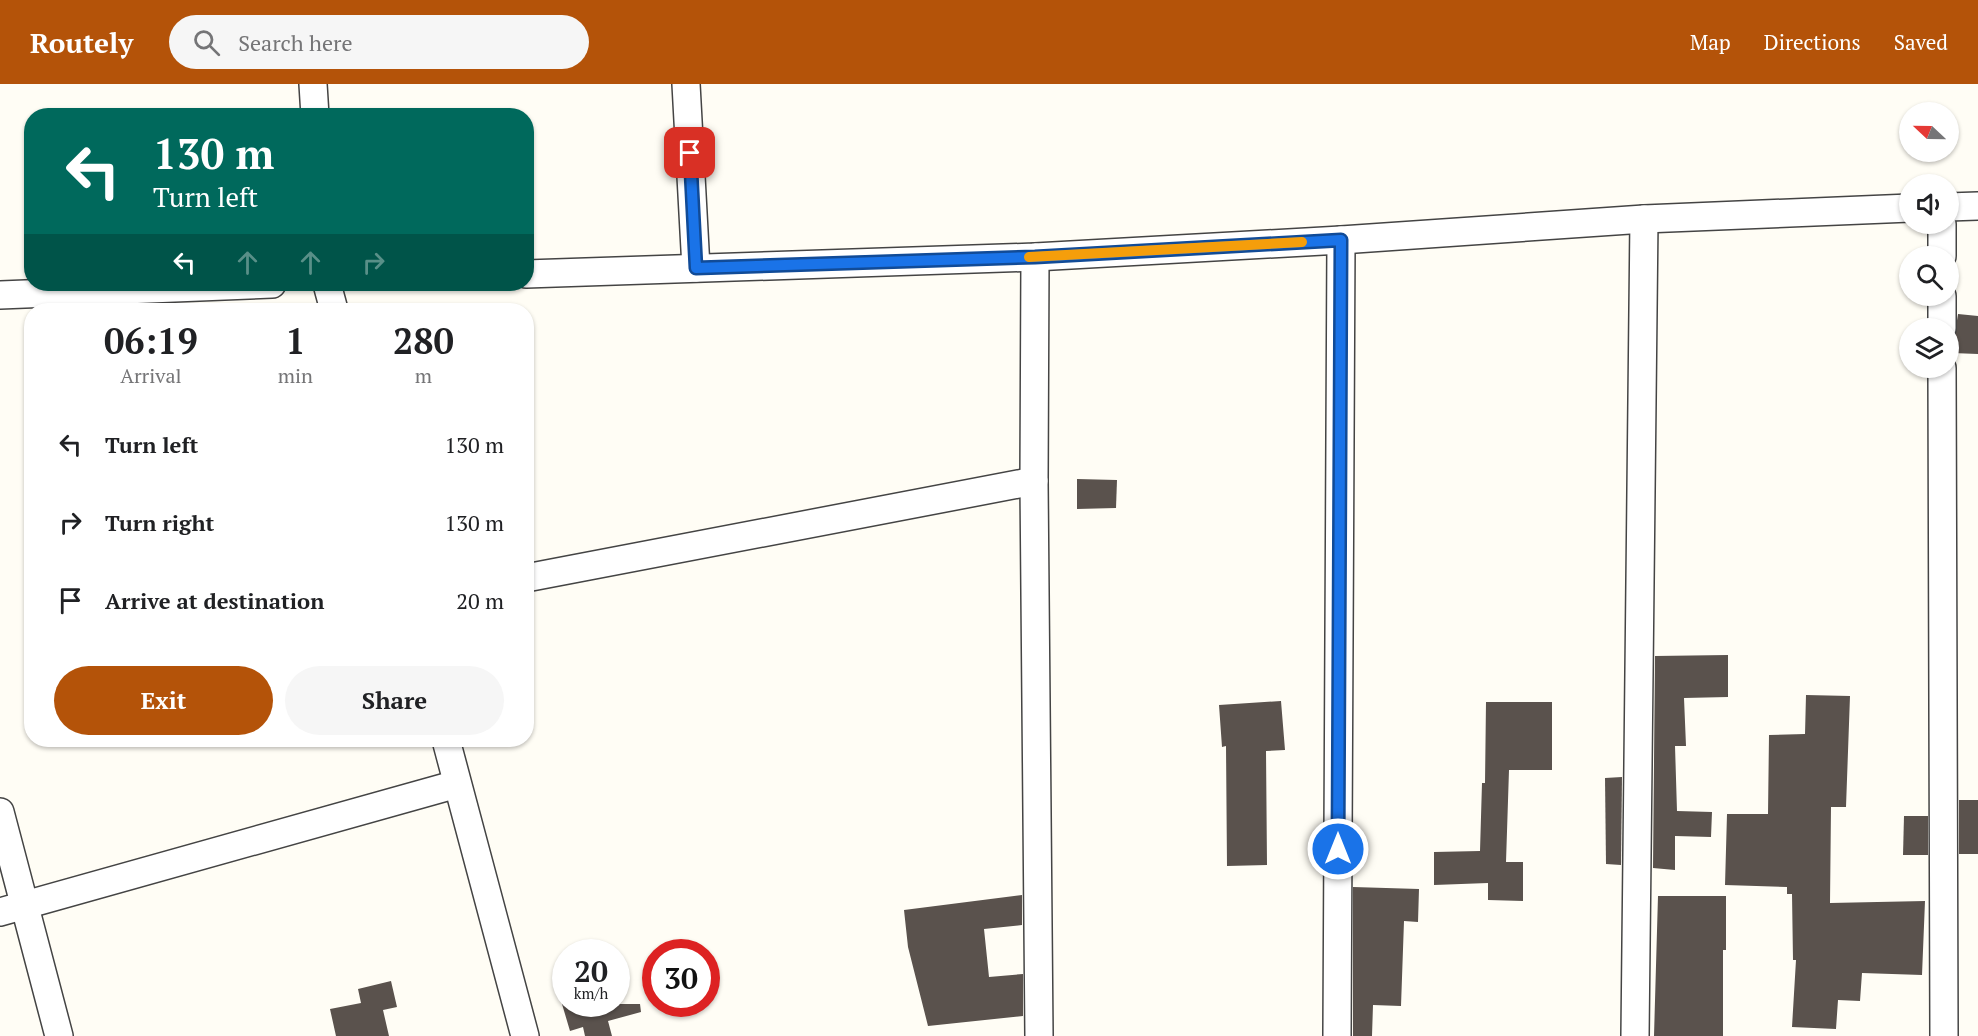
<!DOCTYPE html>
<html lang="en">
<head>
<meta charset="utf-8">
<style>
	body { margin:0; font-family:"PT Serif",serif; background:#f6f6f6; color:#202124; height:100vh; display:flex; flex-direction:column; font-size:22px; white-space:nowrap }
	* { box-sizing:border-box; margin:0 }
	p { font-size:20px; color:#757577 }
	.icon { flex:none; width:33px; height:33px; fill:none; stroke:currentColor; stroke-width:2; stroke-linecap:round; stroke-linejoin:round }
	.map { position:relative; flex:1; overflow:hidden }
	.side { position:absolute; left:24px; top:219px; width:510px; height:444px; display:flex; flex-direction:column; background:#fff; border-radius:24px; box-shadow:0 2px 4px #0004 }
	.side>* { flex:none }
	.guide { position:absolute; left:24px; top:24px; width:510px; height:183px; border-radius:24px; box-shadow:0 2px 4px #0004; background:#00695c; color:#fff; overflow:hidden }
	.needle { width:39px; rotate:292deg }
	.controls { position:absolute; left:1899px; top:18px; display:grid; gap:12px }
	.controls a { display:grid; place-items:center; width:60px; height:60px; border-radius:50%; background:#fff; box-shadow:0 2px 4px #0004; font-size:30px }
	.speed { position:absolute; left:552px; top:855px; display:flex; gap:12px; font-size:30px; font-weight:700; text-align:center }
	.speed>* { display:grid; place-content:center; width:78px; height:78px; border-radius:50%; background:#fff; box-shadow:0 2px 4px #0004; line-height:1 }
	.speed small { font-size:15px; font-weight:400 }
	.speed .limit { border:9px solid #d22; background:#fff; color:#111 }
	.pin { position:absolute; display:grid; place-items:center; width:51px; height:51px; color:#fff; margin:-26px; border-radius:12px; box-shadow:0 3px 9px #0006 }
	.me { position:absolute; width:66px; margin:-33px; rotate:0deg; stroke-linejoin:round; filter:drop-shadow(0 0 4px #0008) }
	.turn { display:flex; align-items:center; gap:21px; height:126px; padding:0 30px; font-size:27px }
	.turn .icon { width:78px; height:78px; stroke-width:2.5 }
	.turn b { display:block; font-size:42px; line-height:51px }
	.lanes { display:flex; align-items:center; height:57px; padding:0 30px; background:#0003; justify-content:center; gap:30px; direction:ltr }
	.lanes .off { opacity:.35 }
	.eta { display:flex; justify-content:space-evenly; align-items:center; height:102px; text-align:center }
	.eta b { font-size:36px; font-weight:700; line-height:42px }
	.cta { display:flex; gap:12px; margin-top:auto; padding:12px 30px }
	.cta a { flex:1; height:69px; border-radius:36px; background:#b45309; color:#fff; font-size:24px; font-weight:700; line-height:69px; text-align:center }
	.cta a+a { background:#f6f6f6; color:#202124 }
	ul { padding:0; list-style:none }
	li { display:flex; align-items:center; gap:18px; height:78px; padding:0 30px }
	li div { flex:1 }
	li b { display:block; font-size:22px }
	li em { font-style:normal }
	header { display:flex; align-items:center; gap:36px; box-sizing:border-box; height:84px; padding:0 30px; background:#b45309; color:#fff }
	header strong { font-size:28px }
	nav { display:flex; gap:33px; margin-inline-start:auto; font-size:21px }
	.search { width:420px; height:54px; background:#f6f6f6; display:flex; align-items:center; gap:15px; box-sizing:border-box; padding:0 21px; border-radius:33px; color:#757577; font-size:22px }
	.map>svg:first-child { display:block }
</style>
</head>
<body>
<header>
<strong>Routely</strong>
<div class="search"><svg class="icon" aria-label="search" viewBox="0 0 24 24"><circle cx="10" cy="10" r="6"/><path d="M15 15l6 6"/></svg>Search here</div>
<nav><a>Map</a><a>Directions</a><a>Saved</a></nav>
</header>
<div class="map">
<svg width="1978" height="952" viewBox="0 0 1978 952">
	<rect width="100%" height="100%" fill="#fffdf5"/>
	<g fill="#5a524d">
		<polygon points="1958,230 1978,232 1978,270 1952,269"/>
		<polygon points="1077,395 1117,396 1116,424 1077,425"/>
		<polygon points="1728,571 1728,613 1684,614 1686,662 1675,662 1677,727 1712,728 1711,753 1675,752 1675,786 1653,784 1655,572"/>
		<polygon points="1806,611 1850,612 1846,723 1831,723 1830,819 1925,817 1922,891 1862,889 1860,917 1838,916 1836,945 1792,943 1796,876 1793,876 1792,810 1787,810 1787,803 1725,801 1727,730 1768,730 1769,651 1805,650"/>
		<polygon points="1281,617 1285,666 1266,667 1267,781 1227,782 1226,662 1222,663 1219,621"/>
		<polygon points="1486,618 1552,618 1552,686 1509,686 1506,778 1523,778 1523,817 1488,816 1488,799 1434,801 1434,768 1480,767 1482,699 1485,699"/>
		<polygon points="1622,693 1621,781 1606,780 1605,694"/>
		<rect x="1959" y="716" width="19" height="54"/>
		<polygon points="1904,732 1928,732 1928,771 1903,771"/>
		<polygon points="1353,803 1419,805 1418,838 1404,837 1401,922 1373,921 1372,952 1353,952"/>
		<polygon points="1022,811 1022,841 984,845 989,893 1023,890 1023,932 928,942 908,863 904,826"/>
		<polygon points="1658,812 1726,812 1726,866 1723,866 1723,952 1654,952"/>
		<polygon points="391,897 397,923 383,926 389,952 336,952 330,925 361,919 358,905"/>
		<polygon points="562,920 640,920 641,928 608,937 612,952 585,952 583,943 570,947"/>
	</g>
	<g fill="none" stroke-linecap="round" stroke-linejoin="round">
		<defs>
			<g id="minor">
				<polyline points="313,0 315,32"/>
				<polyline points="686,0 696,184"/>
				<polyline points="1948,123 1978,122"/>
				<polyline points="1942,140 1942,172"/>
				<polyline points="1035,173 1034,397 1039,952"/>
				<polyline points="526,190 1035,173 1341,156 1644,135 1910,124"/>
				<polyline points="327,200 334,226"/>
				<polyline points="0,211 272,200"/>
				<polyline points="1942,212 1942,244"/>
				<polyline points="1942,284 1944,952"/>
				<polyline points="526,494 1034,397"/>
				<polyline points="446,656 525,952"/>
				<polyline points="0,728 59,952"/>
				<polyline points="0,828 457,700"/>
				<polyline points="1337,952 1341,156"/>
				<polyline points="1635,952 1644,135"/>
			</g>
		</defs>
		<use href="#minor" stroke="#444" stroke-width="30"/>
		<use href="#minor" stroke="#fff" stroke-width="27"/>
	</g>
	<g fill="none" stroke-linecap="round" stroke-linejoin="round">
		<defs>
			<polyline id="route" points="690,69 696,184 1035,173 1341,156 1338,765"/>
		</defs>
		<use href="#route" stroke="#114b97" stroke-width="15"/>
		<use href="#route" stroke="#1a73e8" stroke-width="10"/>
		<polyline stroke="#f59e0b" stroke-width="10" points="1029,173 1302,158"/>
	</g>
</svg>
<div class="controls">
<a><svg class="needle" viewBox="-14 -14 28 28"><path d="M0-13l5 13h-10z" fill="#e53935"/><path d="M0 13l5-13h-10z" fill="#757577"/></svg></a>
<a><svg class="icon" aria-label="sound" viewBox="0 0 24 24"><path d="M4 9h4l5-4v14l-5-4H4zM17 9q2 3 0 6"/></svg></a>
<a><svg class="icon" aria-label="search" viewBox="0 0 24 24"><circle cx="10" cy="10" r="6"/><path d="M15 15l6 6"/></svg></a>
<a><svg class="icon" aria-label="layers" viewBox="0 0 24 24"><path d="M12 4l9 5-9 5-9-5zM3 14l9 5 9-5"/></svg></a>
</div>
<div class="speed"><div>20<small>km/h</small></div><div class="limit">30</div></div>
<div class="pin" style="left:690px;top:69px;background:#d93025"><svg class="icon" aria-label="arrive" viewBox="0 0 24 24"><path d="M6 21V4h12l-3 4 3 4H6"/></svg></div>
<svg class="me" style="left:1338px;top:765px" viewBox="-20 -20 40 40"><circle r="17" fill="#1a73e8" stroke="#fff" stroke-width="3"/><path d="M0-11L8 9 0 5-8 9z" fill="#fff"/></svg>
<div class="guide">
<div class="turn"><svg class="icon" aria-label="left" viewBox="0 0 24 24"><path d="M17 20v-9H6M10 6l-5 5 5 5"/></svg><div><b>130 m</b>Turn left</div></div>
<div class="lanes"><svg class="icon" aria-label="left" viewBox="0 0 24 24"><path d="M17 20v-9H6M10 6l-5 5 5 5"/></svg><svg class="icon off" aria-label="ahead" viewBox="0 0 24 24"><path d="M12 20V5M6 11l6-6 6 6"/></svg><svg class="icon off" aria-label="ahead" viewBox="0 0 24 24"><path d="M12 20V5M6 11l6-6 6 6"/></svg><svg class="icon off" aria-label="right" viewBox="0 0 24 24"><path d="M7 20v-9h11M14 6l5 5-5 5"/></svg></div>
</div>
<section class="side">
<div class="eta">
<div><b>06:19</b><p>Arrival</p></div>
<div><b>1</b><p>min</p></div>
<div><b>280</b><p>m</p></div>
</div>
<ul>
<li><svg class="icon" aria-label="left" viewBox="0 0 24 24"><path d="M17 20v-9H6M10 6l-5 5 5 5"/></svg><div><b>Turn left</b></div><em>130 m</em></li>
<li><svg class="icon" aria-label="right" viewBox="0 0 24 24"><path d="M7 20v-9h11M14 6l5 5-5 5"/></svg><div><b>Turn right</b></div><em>130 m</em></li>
<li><svg class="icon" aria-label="arrive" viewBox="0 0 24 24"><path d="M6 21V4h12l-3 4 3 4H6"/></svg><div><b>Arrive at destination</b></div><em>20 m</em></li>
</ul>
<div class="cta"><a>Exit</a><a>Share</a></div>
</section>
</div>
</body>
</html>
